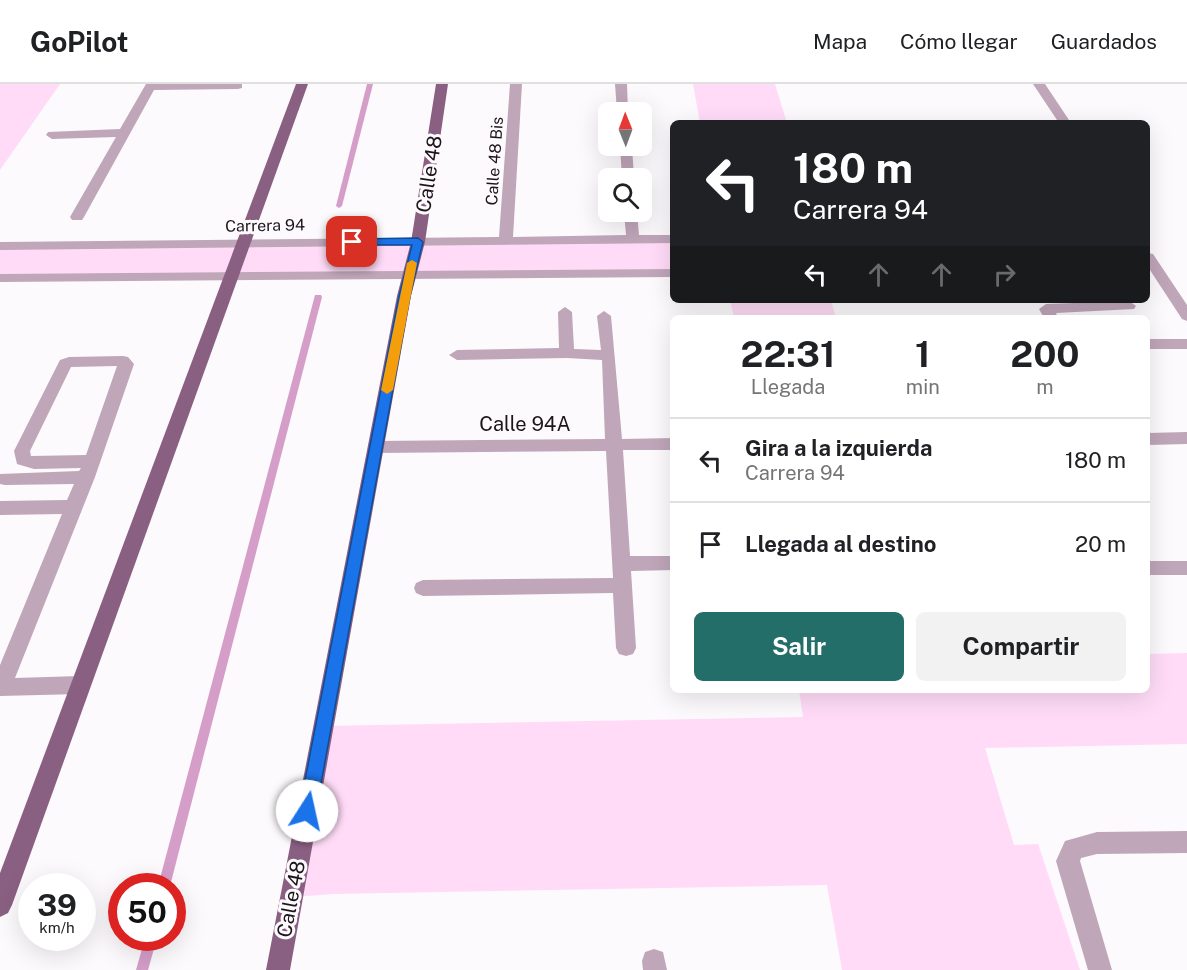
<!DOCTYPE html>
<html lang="es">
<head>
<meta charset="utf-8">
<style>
	body { margin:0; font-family:"Public Sans",sans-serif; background:#f2f2f2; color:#202124; height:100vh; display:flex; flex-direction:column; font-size:22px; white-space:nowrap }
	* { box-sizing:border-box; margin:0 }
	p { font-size:20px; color:#757577 }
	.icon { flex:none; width:33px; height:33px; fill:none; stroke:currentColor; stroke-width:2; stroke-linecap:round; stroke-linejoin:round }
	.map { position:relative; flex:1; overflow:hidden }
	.details { position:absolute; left:670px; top:231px; width:480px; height:378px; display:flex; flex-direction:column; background:#fff; border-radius:9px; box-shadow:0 6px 24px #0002 }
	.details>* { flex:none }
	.hud { position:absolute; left:670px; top:36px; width:480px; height:183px; border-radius:9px; box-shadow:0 6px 24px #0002; background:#202124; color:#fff; overflow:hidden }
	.needle { width:39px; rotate:359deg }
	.controls { position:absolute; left:598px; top:18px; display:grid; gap:12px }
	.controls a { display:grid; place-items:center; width:54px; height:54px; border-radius:9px; background:#fff; box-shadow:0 6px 24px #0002; font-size:30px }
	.speed { position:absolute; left:18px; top:789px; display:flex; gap:12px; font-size:30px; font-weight:700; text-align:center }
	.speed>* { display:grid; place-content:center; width:78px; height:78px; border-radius:50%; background:#fff; box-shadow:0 6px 24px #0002; line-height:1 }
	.speed small { font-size:15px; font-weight:400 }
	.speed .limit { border:9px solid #d22; background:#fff; color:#111 }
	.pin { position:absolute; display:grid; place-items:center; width:51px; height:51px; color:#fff; margin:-26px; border-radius:12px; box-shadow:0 3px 9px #0006 }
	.me { position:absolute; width:66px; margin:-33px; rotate:10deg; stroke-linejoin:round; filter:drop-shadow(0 0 4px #0008) }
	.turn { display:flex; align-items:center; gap:21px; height:126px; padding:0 24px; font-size:27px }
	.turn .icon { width:78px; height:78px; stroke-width:2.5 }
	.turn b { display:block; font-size:42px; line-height:51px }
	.lanes { display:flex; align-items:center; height:57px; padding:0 24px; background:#0003; justify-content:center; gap:30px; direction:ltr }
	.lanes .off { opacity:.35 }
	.eta { display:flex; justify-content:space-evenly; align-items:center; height:102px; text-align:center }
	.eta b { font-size:36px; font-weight:700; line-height:42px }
	.cta { display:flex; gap:12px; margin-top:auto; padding:12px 24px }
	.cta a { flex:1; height:69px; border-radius:9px; background:#246e6a; color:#fff; font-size:24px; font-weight:700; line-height:69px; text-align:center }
	.cta a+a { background:#f2f2f2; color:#202124 }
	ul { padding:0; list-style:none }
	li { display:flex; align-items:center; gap:18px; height:84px; padding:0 24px; border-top:2px solid #e0e0e0 }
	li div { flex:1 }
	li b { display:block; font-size:22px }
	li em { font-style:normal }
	header { display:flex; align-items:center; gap:36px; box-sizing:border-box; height:84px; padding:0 30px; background:#fff; border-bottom:2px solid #e0e0e0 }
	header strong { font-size:28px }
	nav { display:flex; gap:33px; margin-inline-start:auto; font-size:21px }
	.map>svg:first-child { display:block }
</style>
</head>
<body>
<header>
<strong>GoPilot</strong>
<nav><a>Mapa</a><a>Cómo llegar</a><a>Guardados</a></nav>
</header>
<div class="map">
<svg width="1187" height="886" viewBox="0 0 1187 886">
	<rect width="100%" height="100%" fill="#fdfafd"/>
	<g fill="#ffdbf7">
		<polygon points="0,0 60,0 0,86"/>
		<polygon points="693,0 775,0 787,39 700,39"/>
		<polygon points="673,155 674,189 0,194 0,162"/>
		<polygon points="730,216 831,216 836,234 734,234"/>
		<polygon points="1187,569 1187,660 985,664 1014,761 1038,760 1080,886 842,886 827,801 334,810 292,813 323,642 803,633 799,606 1148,606 1148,570"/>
	</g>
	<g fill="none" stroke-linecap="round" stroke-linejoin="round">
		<g fill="#d49ec9" fill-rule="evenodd">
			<polygon points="367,0 373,0 342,122 339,124 336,122"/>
			<polygon points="315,211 321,211 322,213 170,802 158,802"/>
			<polygon points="145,854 157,854 148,886 136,886"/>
		</g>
		<g fill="#bfa6b9" fill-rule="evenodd">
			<polygon points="242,0 242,4 238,5 154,6 84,133 82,136 72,136 70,133 116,53 52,55 46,51 48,48 120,45 146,0"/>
			<polygon points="510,0 522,0 513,153 626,151 624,128 637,128 639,151 674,151 674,159 0,166 0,158 499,153"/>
			<polygon points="615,0 627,0 628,28 617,28"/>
			<polygon points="1033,0 1045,0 1071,39 1059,39"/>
			<polygon points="620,62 632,62 634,94 622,94"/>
			<polygon points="1148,169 1153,170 1187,221 1187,237 1182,235 1148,183"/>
			<polygon points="674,185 674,193 0,198 0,190"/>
			<polygon points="1129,217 1136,222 1134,225 1056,229 1058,234 1044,234 1039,225 1046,220"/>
			<polygon points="565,223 572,228 574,265 601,266 597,232 604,227 611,232 622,355 674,354 674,366 623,366 630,472 674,472 674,486 631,487 636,564 633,570 626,572 619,570 616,564 613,509 423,512 416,509 414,504 416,499 423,496 613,494 606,367 376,369 370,367 368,363 370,359 376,357 605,355 602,276 567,274 457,276 449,271 457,266 559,264 558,228"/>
			<rect x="1148" y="255" width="39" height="10"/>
			<path d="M123 272 128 273 134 280 95 393 15 594 80 592 87 595 90 601 87 607 80 610 0 612V581L62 430 0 431V417L67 416 74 400 5 401 0 400V390L79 387 81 384 34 385 17 380 14 367 60 276 69 273ZM117 282 86 371 31 372 30 367 71 283Z"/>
			<polygon points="1187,348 1187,360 1148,361 1148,349"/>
			<rect x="1148" y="477" width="39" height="14"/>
			<polygon points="1187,747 1187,769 1097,770 1081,774 1080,777 1112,886 1088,886 1056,777 1065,757 1097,748"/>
			<polygon points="654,865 663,868 667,886 643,886 642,877 645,868"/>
		</g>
		<g fill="#8a6082" fill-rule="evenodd">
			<polygon points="296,0 308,0 12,821 8,829 0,833 0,789"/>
			<polygon points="436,0 448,0 425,158 411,212 290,886 266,886 397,212 411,158"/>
		</g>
	</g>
	<polygon fill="#1a73e8" stroke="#114b97" stroke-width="1.5" points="418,154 423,158 410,212 316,727 313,733 307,735 301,733 299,727 399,212 412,161 352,161 347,158 352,155"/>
	<polygon fill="#f59e0b" points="412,176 417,179 393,306 387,310 381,306 407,179"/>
	<g text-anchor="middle" stroke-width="6" stroke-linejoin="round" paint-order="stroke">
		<g font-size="16" fill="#1c151a" stroke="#fdfafd">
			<text transform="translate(494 77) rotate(-86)" y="6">Calle 48 Bis</text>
			<text transform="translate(265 141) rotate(-1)" y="6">Carrera 94</text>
		</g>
		<g font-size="20" fill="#1c151a" stroke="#fdfafd">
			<text transform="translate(429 90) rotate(-81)" y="7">Calle 48</text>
			<text x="525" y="347">Calle 94A</text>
			<text transform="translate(291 815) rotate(-79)" y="7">Calle 48</text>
		</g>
	</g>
</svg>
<div class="controls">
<a><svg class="needle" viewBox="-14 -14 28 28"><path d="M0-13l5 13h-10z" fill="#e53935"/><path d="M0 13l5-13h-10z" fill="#757577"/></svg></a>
<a><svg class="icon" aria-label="search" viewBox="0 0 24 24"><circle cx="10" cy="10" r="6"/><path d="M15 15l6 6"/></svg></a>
</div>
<div class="speed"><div>39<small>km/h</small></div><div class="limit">50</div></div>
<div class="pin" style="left:352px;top:158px;background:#d93025"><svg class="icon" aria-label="arrive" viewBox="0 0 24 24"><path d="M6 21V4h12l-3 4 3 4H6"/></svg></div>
<svg class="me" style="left:307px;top:727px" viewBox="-20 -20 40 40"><circle r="19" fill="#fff"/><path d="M0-13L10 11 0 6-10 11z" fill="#1a73e8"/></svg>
<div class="hud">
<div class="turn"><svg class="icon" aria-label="left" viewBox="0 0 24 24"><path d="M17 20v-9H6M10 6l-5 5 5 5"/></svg><div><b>180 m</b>Carrera 94</div></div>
<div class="lanes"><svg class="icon" aria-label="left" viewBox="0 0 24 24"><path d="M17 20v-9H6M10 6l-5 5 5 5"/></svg><svg class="icon off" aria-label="ahead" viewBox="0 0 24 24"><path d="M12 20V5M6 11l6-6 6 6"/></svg><svg class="icon off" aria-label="ahead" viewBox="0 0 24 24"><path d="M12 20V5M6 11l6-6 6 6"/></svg><svg class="icon off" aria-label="right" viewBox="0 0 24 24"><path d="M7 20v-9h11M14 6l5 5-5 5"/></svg></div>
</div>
<section class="details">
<div class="eta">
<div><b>22:31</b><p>Llegada</p></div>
<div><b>1</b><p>min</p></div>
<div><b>200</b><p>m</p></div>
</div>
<ul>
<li><svg class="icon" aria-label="left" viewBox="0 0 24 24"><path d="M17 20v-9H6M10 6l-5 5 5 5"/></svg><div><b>Gira a la izquierda</b><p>Carrera 94</p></div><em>180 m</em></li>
<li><svg class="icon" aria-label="arrive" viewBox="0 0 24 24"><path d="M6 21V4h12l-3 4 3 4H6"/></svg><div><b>Llegada al destino</b></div><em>20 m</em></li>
</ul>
<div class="cta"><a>Salir</a><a>Compartir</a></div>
</section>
</div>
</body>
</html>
